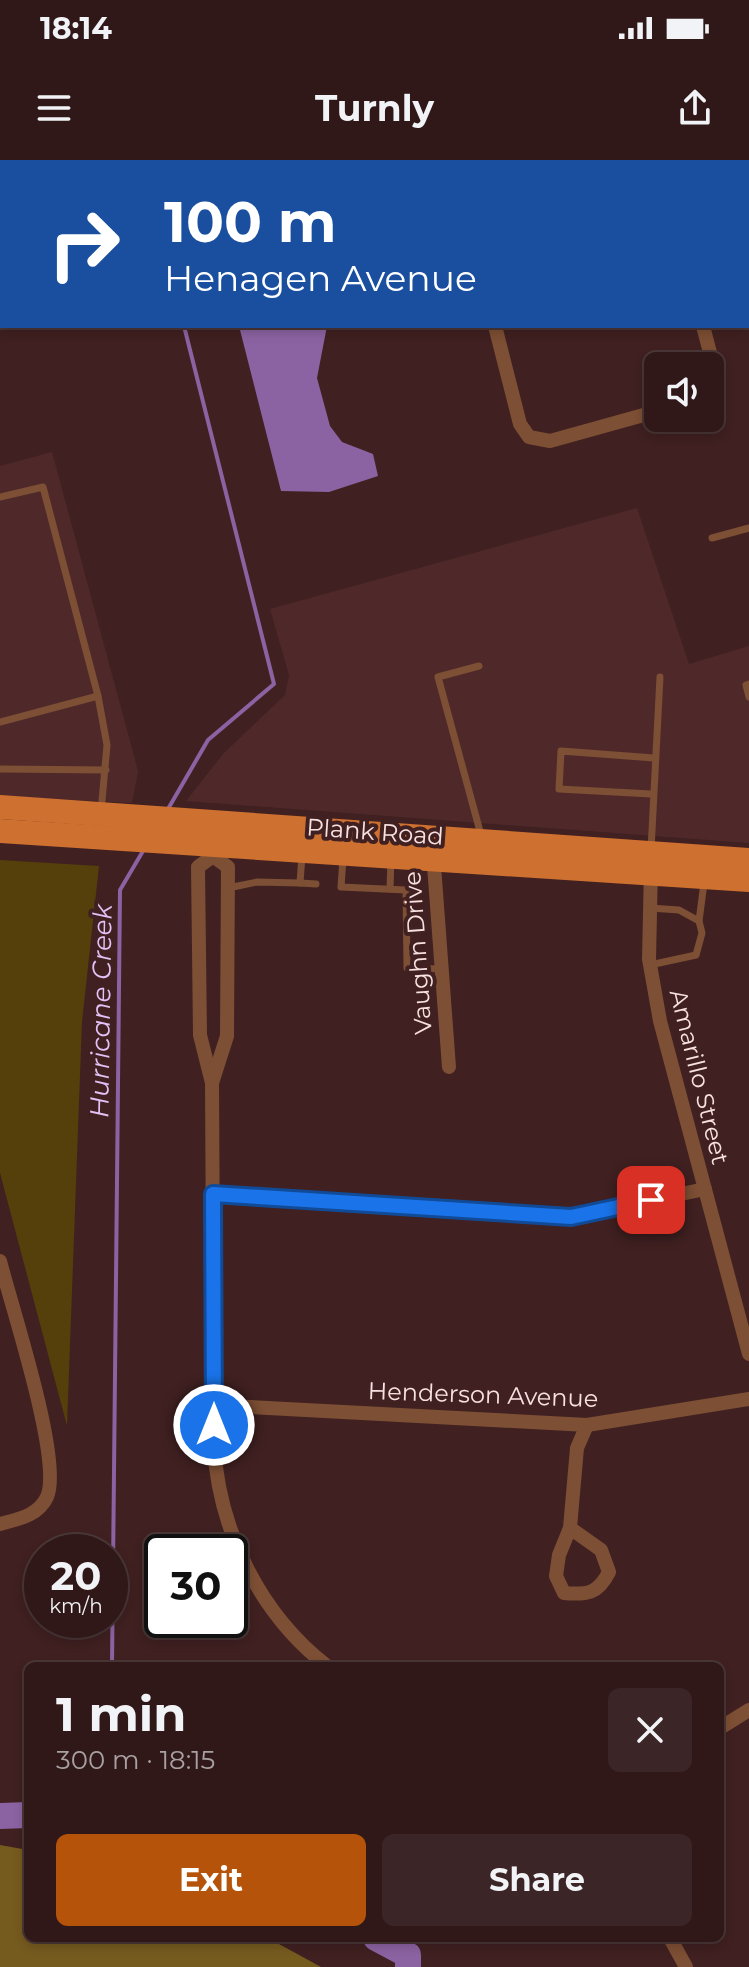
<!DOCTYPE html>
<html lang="en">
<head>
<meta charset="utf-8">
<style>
	body { margin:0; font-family:Montserrat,sans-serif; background:#3c2526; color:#f1f3f6; height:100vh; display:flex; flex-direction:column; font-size:30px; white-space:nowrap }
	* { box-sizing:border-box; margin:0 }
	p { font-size:26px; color:#a8a0a2 }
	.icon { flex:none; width:44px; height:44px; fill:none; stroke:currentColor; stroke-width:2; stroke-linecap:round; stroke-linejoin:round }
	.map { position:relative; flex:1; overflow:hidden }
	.details { position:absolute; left:24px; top:1502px; width:700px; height:280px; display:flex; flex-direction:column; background:#301819; border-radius:12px; box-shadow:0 4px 12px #0003,0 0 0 2px #4b3738 }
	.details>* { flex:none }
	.top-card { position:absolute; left:0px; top:0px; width:750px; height:168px; box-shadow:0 4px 12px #0003,0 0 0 2px #4b3738; background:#1a4fa0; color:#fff; overflow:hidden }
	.controls { position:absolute; left:644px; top:192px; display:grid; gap:16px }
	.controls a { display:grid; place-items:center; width:80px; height:80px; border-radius:12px; background:#301819; box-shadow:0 4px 12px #0003,0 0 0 2px #4b3738; font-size:40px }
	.speed { position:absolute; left:24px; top:1374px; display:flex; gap:16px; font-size:40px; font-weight:700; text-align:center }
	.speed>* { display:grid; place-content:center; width:104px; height:104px; border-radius:50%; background:#301819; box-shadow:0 4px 12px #0003,0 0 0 2px #4b3738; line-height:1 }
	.speed small { font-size:20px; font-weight:400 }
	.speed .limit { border:4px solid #111; border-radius:12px; background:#fff; color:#111 }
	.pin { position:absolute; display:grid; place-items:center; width:68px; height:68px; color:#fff; margin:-34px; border-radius:16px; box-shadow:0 4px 12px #0006 }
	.me { position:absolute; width:88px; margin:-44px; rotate:0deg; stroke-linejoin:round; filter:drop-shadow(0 0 6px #0008) }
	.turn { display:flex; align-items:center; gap:28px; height:168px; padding:0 32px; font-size:36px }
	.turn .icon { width:104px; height:104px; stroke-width:2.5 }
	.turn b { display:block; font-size:56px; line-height:68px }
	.round { display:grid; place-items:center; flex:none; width:84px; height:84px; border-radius:12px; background:#3c2526 }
	.head { display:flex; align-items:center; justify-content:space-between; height:136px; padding:0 32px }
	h1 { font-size:48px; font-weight:700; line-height:60px }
	.button { display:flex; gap:16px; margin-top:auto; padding:16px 32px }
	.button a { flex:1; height:92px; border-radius:12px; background:#b45309; color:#fff; font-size:32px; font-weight:700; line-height:92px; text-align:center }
	.button a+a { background:#3c2526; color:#f1f3f6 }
	.status { display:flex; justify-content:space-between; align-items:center; height:56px; padding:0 40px; background:#301819; direction:ltr }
	.status svg { height:22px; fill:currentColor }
	header { display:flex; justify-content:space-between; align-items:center; height:104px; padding:0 32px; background:#301819; font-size:36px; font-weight:700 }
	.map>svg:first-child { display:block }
</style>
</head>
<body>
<div class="status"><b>18:14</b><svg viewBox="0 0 49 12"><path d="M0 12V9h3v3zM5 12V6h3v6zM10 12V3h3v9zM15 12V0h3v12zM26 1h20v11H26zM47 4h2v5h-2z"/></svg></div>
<header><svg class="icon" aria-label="menu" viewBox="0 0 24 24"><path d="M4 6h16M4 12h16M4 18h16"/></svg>Turnly<svg class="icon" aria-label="share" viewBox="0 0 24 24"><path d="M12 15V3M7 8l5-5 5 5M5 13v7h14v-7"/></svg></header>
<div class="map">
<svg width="749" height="1807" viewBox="0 0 749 1807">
	<rect width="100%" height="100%" fill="#402021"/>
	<g fill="#4f292a">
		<polygon points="52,292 138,611 132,643 0,636 0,306"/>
		<polygon points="637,348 689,504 749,486 749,683 186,641 223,594 285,535 289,515 270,449"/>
	</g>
	<polygon fill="#553f0a" points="0,700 99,706 82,862 67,1266 0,1013"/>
	<polygon fill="#765b1f" points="0,1685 28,1690 28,1778 268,1778 321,1807 0,1807"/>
	<polygon fill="#8c63a2" points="239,166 327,166 317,218 330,266 342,282 373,294 378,316 329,332 281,331"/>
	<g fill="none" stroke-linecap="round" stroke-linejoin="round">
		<g stroke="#8c63a2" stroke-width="4">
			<polyline points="254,2 255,0"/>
			<polyline points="168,649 208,580 274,524 184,166"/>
			<polyline points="112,1506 120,730 143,691"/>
		</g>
		<g stroke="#8c63a2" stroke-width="26">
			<polyline points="0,1656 28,1655"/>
			<polyline points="376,1778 408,1795 408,1807"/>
		</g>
		<g stroke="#7d4f34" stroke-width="7">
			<polyline points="0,337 43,327 98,536"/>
			<polyline points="712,378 749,368"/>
			<polyline points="479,506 438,517 481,675"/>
			<polyline points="749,524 746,525 749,537"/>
			<polyline points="0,562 98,536 107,585 101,652"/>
			<polyline points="0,609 106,610"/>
			<polyline points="651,634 559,629 561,591 654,598"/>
			<polyline points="651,690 660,517"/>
			<polyline points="343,698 341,727 406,730 407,808 441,809"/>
			<polyline points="300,723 316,724"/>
			<polyline points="228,728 257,722 300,723 302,695"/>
			<polyline points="390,729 391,699"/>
			<polyline points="699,761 704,723"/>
			<polyline points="650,805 696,795 702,773 699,761 679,750 650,748"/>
		</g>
		<g stroke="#7d4f34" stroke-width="14">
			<polyline points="659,0 660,2"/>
			<polyline points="101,2 102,0"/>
			<polyline points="748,17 749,17"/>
			<polyline points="0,72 2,71"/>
			<polyline points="495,166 520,264 529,277 550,281 658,251"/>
			<polyline points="703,166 713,204 710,227"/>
			<polyline points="433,692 449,907"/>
			<path d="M213 696 198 707 200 875 212 923 214 1286C219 1371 260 1454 327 1506"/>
			<polyline points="651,707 649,799 660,861 749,1194"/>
			<polyline points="212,923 227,876 228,707 213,696"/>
			<polyline points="213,1034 571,1057 705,1029"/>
			<path d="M0 1101C11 1145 63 1301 47 1337 38 1356 18 1359 0 1364"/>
			<polyline points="214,1245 587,1265 749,1239"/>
			<path d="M570 1368 601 1390 609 1412C598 1434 587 1435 564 1433L556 1416 559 1395 570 1368 577 1288 587 1265"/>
			<polyline points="720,1568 749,1550"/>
			<polyline points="670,1778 686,1807"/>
		</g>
		<g stroke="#cd7030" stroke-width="24">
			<polyline points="0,647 749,700"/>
			<polyline points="0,671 749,720"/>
		</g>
	</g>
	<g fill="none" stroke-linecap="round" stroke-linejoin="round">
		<defs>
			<polyline id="route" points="214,1265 213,1034 571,1057 651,1040"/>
		</defs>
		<use href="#route" stroke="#114b97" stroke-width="20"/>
		<use href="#route" stroke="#1a73e8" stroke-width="14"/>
	</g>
	<g text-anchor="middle" stroke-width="8" stroke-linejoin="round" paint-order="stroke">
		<g font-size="24" fill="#f8e2e1" stroke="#402021">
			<text transform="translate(375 672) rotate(4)" y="8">Plank Road</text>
			<text transform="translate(418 793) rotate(-94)" y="8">Vaughn Drive</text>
			<text transform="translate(699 917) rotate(76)" y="8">Amarillo Street</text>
			<text transform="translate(483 1235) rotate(2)" y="8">Henderson Avenue</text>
		</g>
		<g font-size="26" font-style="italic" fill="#e3c2f7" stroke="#402021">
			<text transform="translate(101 851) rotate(-89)" y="9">Hurricane Creek</text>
		</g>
	</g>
</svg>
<div class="controls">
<a><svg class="icon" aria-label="sound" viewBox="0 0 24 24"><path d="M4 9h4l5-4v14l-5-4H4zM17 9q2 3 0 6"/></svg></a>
</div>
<div class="speed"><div>20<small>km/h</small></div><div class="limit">30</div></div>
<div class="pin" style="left:651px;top:1040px;background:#d93025"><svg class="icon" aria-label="arrive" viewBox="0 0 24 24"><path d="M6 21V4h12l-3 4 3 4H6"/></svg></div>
<svg class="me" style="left:214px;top:1265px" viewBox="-20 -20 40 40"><circle r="17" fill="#1a73e8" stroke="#fff" stroke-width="3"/><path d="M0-11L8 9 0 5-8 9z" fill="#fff"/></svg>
<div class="top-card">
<div class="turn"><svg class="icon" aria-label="right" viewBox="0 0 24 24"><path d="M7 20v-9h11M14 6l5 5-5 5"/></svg><div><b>100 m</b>Henagen Avenue</div></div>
</div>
<section class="details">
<div class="head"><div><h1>1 min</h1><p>300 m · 18:15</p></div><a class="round"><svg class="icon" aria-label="close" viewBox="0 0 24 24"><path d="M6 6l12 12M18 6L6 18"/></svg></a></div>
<div class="button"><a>Exit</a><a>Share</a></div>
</section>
</div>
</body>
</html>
